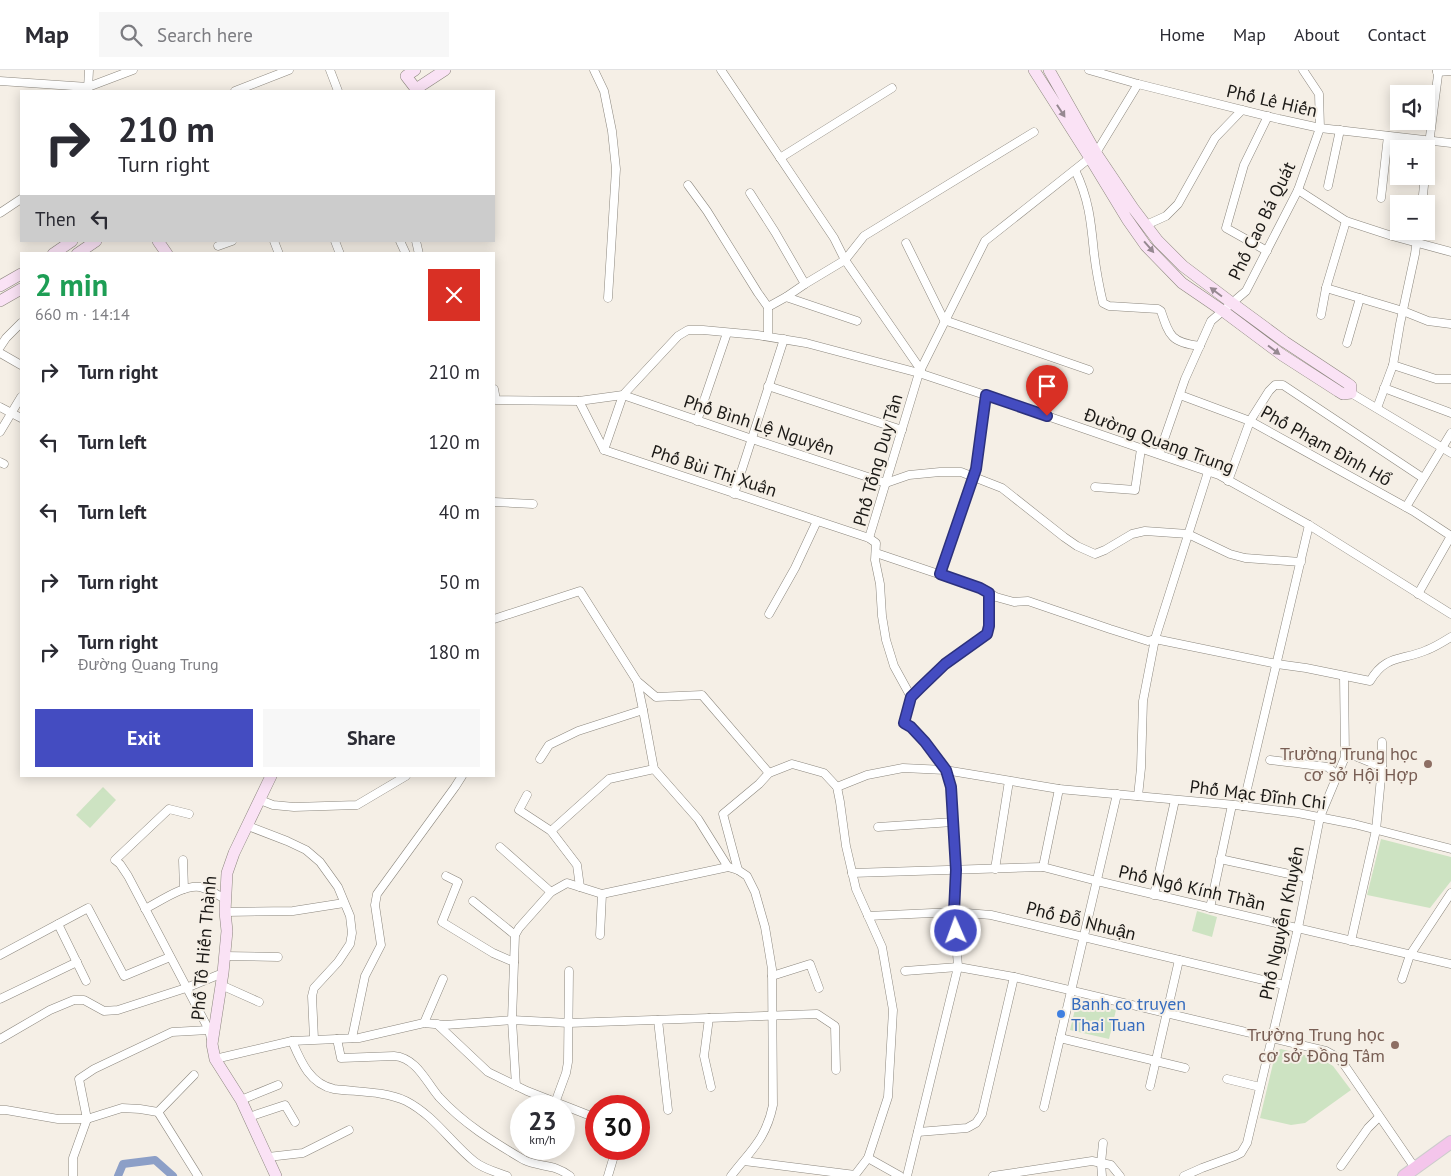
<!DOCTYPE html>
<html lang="en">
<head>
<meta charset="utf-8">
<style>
	body { margin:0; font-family:"PT Sans",sans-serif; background:#f7f7f7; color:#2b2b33; height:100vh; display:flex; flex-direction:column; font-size:19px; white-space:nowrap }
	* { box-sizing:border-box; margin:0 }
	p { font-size:16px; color:#7c7c81 }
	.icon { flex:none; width:28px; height:28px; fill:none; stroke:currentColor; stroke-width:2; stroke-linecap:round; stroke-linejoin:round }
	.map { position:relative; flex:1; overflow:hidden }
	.details { position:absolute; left:20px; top:182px; width:475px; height:525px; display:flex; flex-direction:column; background:#fff; border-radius:0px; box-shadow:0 2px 12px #0003 }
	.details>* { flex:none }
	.guide { position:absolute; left:20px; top:20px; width:475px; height:152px; border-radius:0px; box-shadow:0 2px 12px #0003; background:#fff; color:#2b2b33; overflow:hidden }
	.buttons { position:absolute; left:1390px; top:15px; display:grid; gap:10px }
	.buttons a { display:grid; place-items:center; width:45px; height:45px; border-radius:0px; background:#fff; box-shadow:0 2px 12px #0003; font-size:25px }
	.speed { position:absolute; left:510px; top:1025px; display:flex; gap:10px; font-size:25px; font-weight:700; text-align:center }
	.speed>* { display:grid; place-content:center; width:65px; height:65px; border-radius:50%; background:#fff; box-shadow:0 2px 12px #0003; line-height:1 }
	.speed small { font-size:12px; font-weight:400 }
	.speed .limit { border:8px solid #d22; background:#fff; color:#111 }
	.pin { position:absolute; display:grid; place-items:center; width:42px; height:42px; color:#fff; margin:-51px -21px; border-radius:50% 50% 50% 0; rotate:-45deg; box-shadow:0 0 5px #0007 }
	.pin .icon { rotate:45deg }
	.me { position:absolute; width:55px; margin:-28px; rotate:358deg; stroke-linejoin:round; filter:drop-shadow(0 0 4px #0008) }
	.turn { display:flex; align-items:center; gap:18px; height:105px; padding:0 15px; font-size:22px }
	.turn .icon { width:65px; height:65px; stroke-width:2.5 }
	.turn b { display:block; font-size:35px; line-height:42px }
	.then { display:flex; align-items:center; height:48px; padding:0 15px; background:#0003; gap:10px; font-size:19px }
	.round { display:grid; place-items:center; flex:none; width:52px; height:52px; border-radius:0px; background:#f7f7f7 }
	.summary { display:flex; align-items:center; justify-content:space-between; height:85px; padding:0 15px }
	h1 { font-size:30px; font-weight:700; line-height:38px; color:#1e9e55 }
	.cta { display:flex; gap:10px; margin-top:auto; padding:10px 15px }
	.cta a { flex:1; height:58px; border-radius:0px; background:#444cc1; color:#fff; font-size:20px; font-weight:700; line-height:58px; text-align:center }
	.cta a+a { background:#f7f7f7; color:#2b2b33 }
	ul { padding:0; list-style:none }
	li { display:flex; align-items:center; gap:15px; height:70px; padding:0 15px }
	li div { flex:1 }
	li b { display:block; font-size:19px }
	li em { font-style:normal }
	header { display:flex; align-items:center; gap:30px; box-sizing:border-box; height:70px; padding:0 25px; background:#fff; border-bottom:1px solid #e1e1e2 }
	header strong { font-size:24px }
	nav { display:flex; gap:28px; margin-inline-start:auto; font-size:18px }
	.search { width:350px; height:45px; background:#f7f7f7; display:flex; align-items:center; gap:12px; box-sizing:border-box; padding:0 18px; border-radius:0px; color:#7c7c81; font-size:19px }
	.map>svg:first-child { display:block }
</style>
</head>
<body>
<header>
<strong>Map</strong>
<div class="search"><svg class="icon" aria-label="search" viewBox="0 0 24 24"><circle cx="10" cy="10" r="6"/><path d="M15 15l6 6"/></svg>Search here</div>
<nav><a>Home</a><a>Map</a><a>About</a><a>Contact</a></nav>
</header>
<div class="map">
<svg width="1451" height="1106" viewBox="0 0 1451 1106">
	<rect width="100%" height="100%" fill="#f5efe6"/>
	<g fill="#cde3c2">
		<polygon points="103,717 116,730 90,758 76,745"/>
		<polygon points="1381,769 1451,787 1451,811 1430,838 1367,825"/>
		<polygon points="1197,841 1217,847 1212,867 1192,861"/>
		<polygon points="1077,931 1116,940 1109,969 1070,960"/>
		<polygon points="1281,979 1323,990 1333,996 1351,1020 1305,1053 1291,1055 1260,1048 1276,981"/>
	</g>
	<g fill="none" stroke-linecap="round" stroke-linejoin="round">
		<polyline stroke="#8c9fc7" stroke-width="8" points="118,1106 123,1094 155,1090 173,1106"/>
		<defs>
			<g id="street">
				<polyline points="330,0 338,21"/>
				<polyline points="594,0 604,21 612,61 616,99 608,228"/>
				<polyline points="721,0 834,168 845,190 921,300"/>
				<polyline points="1089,0 1138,14 1279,49 1320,58 1451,73"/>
				<polyline points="1437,2 1451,1"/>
				<polyline points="0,11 88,17 133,0"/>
				<polyline points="88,19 89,0"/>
				<polyline points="235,21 289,0"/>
				<polyline points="780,88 892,18"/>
				<polyline points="1426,97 1438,5 1437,0"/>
				<path d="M1075 100C1089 129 1091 152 1094 183 1096 200 1099 216 1103 233L1109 236 1158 239 1161 241C1169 266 1172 273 1200 276"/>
				<polyline points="688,115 707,141 758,223 768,237 768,266"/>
				<polyline points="1328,116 1340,60"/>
				<polyline points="1298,120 1346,151 1392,166 1451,182"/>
				<polyline points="750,123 775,162 805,214 786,227 857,251"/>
				<polyline points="1381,128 1388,66"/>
				<polyline points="1422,134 1425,106"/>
				<polyline points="0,143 21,129"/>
				<polyline points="1146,155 1166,146 1178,134 1215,68 1242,40"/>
				<polyline points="274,171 279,184"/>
				<polyline points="335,171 340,184"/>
				<polyline points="400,171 406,184"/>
				<polyline points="416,171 419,184"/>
				<polyline points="906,173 944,250 1089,300"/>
				<polyline points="218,176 232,171"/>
				<polyline points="1267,181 1226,158 1244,95 1268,46"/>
				<polyline points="805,214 845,190 864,166 1034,62"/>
				<polyline points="1326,218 1403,241 1428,251 1451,254"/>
				<polyline points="768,237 786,227"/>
				<polyline points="1321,245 1326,218 1346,151"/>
				<polyline points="1347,273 1360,228"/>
				<polyline points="0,277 6,268 21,253"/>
				<polyline points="0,283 21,295"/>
				<polyline points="1393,295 1436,309 1451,309"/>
				<polyline points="768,316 902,360"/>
				<polyline points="1384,318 1451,343"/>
				<polyline points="494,319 496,330 579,331 623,325 752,369 886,413 909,405 940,402 961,402 1002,418 1064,467 1077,476 1095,484 1105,480 1132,464 1145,461 1188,464 1230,484 1245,488 1301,492"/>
				<polyline points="1351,323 1451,383"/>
				<polyline points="1180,325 1250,351 1413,441 1451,466"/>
				<polyline points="579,331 604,380"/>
				<polyline points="0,337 21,348"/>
				<polyline points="1377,338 1393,295 1400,254 1415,184 1418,161"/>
				<polyline points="697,351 727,263"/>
				<polyline points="0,362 21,327"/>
				<polyline points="1159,384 1185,309 1211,251 1246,221 1298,120 1320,58 1319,24 1303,0"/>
				<polyline points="0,392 4,394"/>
				<polyline points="1228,411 1250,351 1269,321 1275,315 1283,315 1423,408"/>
				<polyline points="1095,417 1135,420 1141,379"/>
				<polyline points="734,424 784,269"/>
				<polyline points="494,432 533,434"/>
				<polyline points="1406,437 1451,363"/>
				<polyline points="869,468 919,303 985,171 1096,83 1138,14"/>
				<path d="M876 483 980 518 996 527 1014 532 1028 531 1110 559 1148 571 1155 569 1277 594 1306 598 1370 611C1386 584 1402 591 1427 580 1435 577 1443 572 1451 567"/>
				<polyline points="940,505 976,399 986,325"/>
				<polyline points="1418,524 1451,466"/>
				<polyline points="769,544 795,498 817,451"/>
				<polyline points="494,549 580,521 637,611 656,627 702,625 769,703"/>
				<path d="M637 611 643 640 654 699 698 749 728 797 738 800 747 806 755 822 765 857 772 899 773 1035C766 1069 751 1080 731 1106"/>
				<polyline points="911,627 894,596 886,570 882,546 880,514 875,490 876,473 869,468 604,380 623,325 678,266 688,260 703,260 757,265 806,273 919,303 1018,336 1198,398 1219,405 1309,455 1451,544"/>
				<polyline points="1345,682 1382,697"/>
				<polyline points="540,689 549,675 578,661 643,640"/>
				<polyline points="1270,690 1328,697 1337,705"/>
				<polyline points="837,717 867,705 903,698 945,700 1059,719 1235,735 1298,743 1354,754 1451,779"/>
				<polyline points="527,725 519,740 551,761 577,795 580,817"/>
				<polyline points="1138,726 1141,698 1143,631 1155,569 1208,402"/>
				<polyline points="260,730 273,735 294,737 357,735 406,706"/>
				<polyline points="1243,736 1309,455"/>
				<polyline points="189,744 169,739 115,790 120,794 128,806 209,960 211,969"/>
				<polyline points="248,756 287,771 306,780 320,792 338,817 350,846 352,863 350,874 338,892 314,918 312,926 314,969"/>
				<polyline points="878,757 953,752"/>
				<polyline points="551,761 609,709 654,699"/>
				<polyline points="500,777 551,822"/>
				<polyline points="1220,789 1308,808"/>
				<polyline points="183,790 184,819"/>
				<polyline points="1043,797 1059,719"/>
				<polyline points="995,799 1009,711"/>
				<polyline points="738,800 723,744 759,714 769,703 792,694 824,703 837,717 840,732 846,776 856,819 882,877 893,940 888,1027 868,1088 855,1105 744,1091"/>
				<polyline points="852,803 1043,797 1097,811 1451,894"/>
				<polyline points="446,806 458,812 442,852 493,883 514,892"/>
				<polyline points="1154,825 1175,730"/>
				<polyline points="473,831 515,865"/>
				<polyline points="1210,838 1232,735"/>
				<path d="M145 839C159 832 184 814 200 817 209 819 218 825 225 829"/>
				<polyline points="225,842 293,841 344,833"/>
				<polyline points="868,846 954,842 991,845 1284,915"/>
				<polyline points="58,854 86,911"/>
				<polyline points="600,865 602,824"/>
				<polyline points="1351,871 1376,760 1382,697 1382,672"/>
				<polyline points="0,885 88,838 124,906 170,887"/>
				<polyline points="224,886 278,887"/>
				<polyline points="905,901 958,897 1014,907 1326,981 1335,986 1343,993 1415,1098"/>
				<polyline points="772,906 810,894 819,918"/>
				<polyline points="1402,909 1410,885 1451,823"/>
				<polyline points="221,915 259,932"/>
				<polyline points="0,929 77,892"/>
				<polyline points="709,948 704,986 711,1017"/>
				<polyline points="658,950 668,1040"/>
				<polyline points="424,953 443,909"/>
				<polyline points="437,954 488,1002 527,1021 596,1048"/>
				<polyline points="352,968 365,906 381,875 375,835 377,824 455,717 462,706"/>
				<polyline points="1060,968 1185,998"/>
				<polyline points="0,969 50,940 74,930 84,930 104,941 118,940 186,918 223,903"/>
				<path d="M337 969 341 988 394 986C417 988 426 1012 439 1027 464 1054 492 1071 524 1090 541 1098 553 1093 570 1106"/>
				<path d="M292 971C301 992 310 1014 334 1019 357 1022 385 1021 406 1031 435 1046 451 1073 475 1092 484 1099 496 1102 507 1106"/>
				<polyline points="215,989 292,971 359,968 424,953 445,955 512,950 569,953 817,944 835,956 836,1000"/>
				<polyline points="194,1005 158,1042 198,1106"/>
				<polyline points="1227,1009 1260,1017"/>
				<polyline points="516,1016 512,950 515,865 519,858 551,822 567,813 602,824 728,797"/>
				<polyline points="1150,1016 1179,890"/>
				<polyline points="241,1030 278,1015"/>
				<polyline points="555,1033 566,1003 568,992 569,901"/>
				<polyline points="1044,1037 1117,724"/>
				<polyline points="0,1040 6,1040 58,1049 87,1049 122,1038 140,1039 158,1042"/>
				<polyline points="249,1047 285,1035 295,1052"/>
				<polyline points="918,1062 967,1058 976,1053 982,1044 1014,907"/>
				<polyline points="268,1087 303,1083 349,1060"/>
				<polyline points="868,1088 900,1106"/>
				<polyline points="1341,1096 1368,1058 1379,1047"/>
				<polyline points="73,1106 73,1088 87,1049 79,1009 94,999 172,962 209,960"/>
				<polyline points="608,1106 616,1079"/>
				<polyline points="907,1106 958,897 954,842 956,800 951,717 945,700 925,672 911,657 904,653 911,627 920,618 945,594 987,564 989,556 989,523"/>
				<polyline points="993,1106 1092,1091 1111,1095 1120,1106"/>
				<polyline points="1102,1106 1101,1093 1103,1073"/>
				<polyline points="1184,1106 1202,1098 1235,1086 1241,1083 1247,1073 1298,858 1320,747 1345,687 1344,606"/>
			</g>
			<g id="secondary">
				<polyline points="415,0 406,6 416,19 445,0"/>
				<polyline points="1034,0 1090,88 1127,149 1146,176 1182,213 1223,241 1282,285 1338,321 1343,324 1351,323 1351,316 1347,313 1285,272 1232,233 1183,196 1158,171 1133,138 1096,83 1049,0"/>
				<polyline points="158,171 167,184"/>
				<polyline points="53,184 72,171"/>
				<polyline points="77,184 96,171"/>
				<polyline points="0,216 21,204"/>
				<polyline points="0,231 21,219"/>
				<polyline points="271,706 234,783 227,803 225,842 227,861 223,903 212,974 215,989 241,1030 276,1106"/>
			</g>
			<polyline id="primary" points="1404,1106 1451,1072"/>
		</defs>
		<use href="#street" stroke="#8c877e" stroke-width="9"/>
		<use href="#secondary" stroke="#8c877e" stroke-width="12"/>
		<use href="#primary" stroke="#cdcccc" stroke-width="14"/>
		<use href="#street" stroke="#fff" stroke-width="8"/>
		<use href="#secondary" stroke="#fae2f5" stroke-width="11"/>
		<use href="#primary" stroke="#f4c5eb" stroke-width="12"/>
	</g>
	<defs><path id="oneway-solid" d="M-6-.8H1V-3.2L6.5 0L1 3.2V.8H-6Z" transform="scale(1.25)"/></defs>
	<g fill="#968891">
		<use href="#oneway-solid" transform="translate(1061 41) rotate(57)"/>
		<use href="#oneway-solid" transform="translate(1149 177) rotate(49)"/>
		<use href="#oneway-solid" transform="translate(1216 222) rotate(-143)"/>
		<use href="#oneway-solid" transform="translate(1274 280) rotate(37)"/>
	</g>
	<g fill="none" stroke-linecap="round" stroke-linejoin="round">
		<defs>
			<polyline id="route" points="956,861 954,842 956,800 951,717 946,700 925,672 911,657 904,653 911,627 920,618 945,594 987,564 989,556 989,523 980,518 940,504 976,399 986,325 1047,346"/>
		</defs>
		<use href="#route" stroke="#2c317d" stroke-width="12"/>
		<use href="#route" stroke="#444cc1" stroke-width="9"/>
	</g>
	<g fill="#8d6e63" stroke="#f5efe6" stroke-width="2">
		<circle cx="1428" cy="694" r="5"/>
		<circle cx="1395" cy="975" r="5"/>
	</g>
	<circle fill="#3f7fe0" stroke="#f5efe6" stroke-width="2" cx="1061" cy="944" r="5"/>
	<g text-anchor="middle" stroke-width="4" stroke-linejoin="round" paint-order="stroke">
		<g font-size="18" fill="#1b1916" stroke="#f5efe6">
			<text transform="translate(1272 31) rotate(13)" y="6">Phố Lê Hiến</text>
			<text transform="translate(1262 151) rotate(-64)" y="6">Phố Cao Bá Quát</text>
			<text transform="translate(759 355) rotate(18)" y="6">Phố Bình Lệ Nguyên</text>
			<text transform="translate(1159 371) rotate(20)" y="6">Đường Quang Trung</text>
			<text transform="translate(1326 376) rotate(29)" y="6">Phố Phạm Đỉnh Hổ</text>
			<text transform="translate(878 390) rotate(-74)" y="6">Phố Tống Duy Tân</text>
			<text transform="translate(714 401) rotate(18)" y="6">Phố Bùi Thị Xuân</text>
			<text transform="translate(1258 725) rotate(7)" y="6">Phố Mạc Đĩnh Chi</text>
			<text transform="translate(1192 818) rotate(13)" y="6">Phố Ngô Kính Thần</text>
			<text transform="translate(1081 851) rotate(14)" y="6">Phố Đỗ Nhuận</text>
			<text transform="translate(1282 853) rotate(-78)" y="6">Phố Nguyễn Khuyến</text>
			<text transform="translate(204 878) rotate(-85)" y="6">Phố Tô Hiến Thành</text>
		</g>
		<g font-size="18" fill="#785e54" stroke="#f5efe6" text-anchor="end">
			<text x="1418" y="690">Trường Trung học<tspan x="1418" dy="21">cơ sở Hội Hợp</tspan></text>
			<text x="1385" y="971">Trường Trung học<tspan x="1385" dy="21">cơ sở Đồng Tâm</tspan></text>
		</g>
		<g font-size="18" fill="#366cbe" stroke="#f5efe6" text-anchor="start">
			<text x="1071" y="940">Banh co truyen<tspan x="1071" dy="21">Thai Tuan</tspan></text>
		</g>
	</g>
</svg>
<div class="buttons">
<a><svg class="icon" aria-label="sound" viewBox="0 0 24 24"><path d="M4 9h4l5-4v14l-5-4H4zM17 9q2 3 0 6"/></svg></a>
<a>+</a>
<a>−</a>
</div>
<div class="speed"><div>23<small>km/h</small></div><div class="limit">30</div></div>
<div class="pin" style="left:1047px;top:346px;background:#d93025"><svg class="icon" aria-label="arrive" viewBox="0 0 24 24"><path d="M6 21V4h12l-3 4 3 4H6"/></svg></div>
<svg class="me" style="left:956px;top:861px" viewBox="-20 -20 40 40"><circle r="17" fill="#444cc1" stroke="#fff" stroke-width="3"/><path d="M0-11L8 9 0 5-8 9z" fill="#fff"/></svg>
<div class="guide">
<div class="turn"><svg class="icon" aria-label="right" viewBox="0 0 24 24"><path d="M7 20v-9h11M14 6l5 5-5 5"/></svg><div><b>210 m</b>Turn right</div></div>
<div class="then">Then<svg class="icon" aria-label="left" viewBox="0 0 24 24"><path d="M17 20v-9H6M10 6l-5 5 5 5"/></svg></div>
</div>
<section class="details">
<div class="summary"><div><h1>2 min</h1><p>660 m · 14:14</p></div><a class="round" style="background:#d93025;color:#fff"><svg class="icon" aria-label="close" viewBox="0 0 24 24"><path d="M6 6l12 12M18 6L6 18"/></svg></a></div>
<ul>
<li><svg class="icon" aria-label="right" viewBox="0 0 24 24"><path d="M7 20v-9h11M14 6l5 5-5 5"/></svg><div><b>Turn right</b></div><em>210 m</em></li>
<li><svg class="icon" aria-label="left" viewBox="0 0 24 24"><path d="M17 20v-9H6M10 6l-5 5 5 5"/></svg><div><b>Turn left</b></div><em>120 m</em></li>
<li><svg class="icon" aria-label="left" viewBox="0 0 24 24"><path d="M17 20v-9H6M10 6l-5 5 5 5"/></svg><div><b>Turn left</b></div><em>40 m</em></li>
<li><svg class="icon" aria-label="right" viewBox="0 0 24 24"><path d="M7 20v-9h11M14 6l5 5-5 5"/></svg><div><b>Turn right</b></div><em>50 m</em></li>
<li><svg class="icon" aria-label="right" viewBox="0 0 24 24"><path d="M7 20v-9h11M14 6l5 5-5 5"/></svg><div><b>Turn right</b><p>Đường Quang Trung</p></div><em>180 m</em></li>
</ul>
<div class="cta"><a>Exit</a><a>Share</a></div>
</section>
</div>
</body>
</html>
